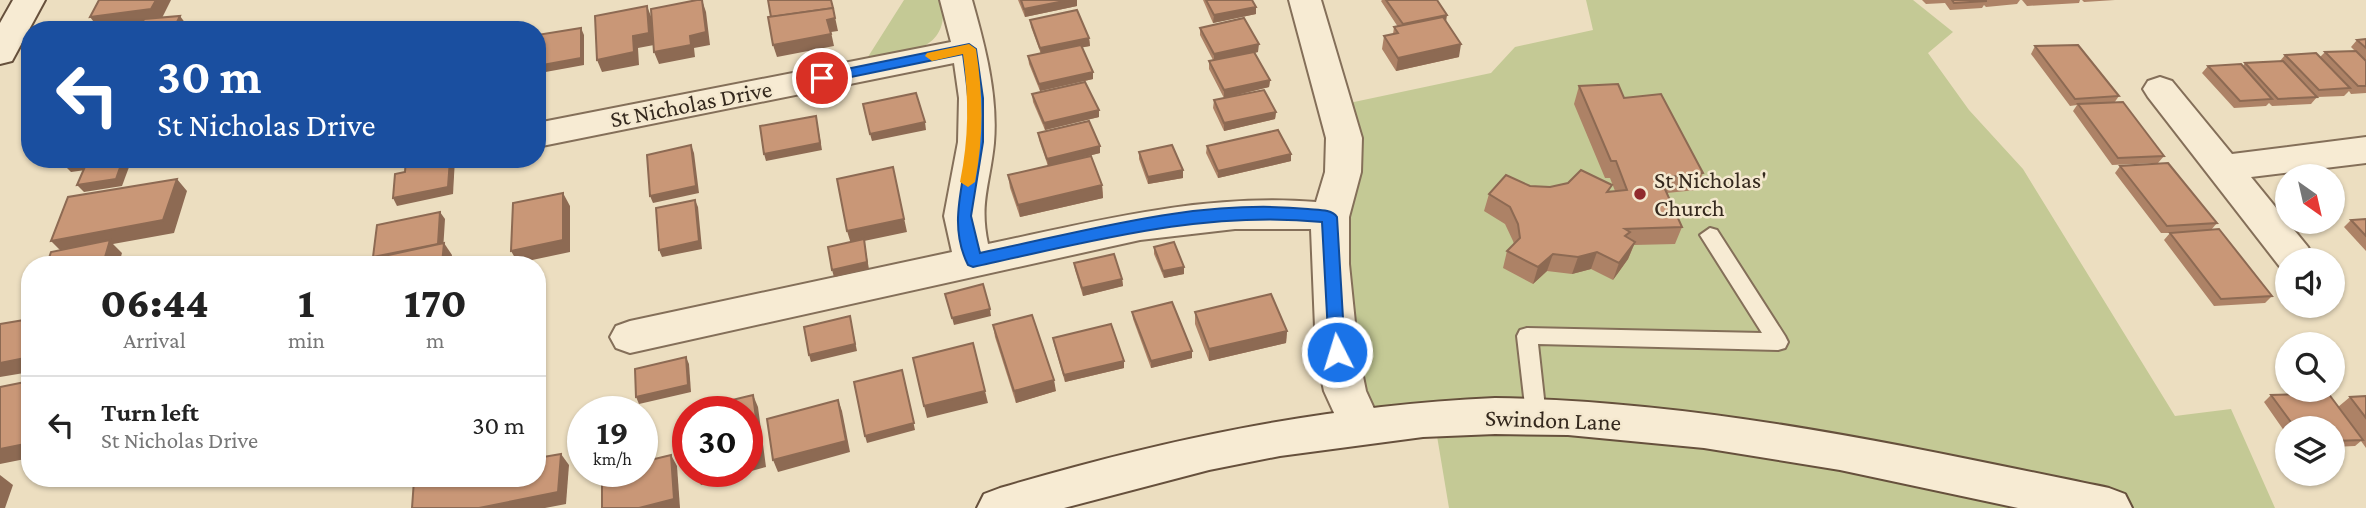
<!DOCTYPE html>
<html lang="en">
<head>
<meta charset="utf-8">
<style>
	body { margin:0; font-family:"Crimson Pro",serif; background:#f2f2f2; color:#222; height:100vh; display:flex; flex-direction:column; font-size:26px; white-space:nowrap }
	* { box-sizing:border-box; margin:0 }
	p { font-size:23px; color:#767676 }
	.icon { flex:none; width:38px; height:38px; fill:none; stroke:currentColor; stroke-width:2; stroke-linecap:round; stroke-linejoin:round }
	.map { position:relative; flex:1; overflow:hidden }
	.side { position:absolute; left:21px; top:256px; width:525px; height:231px; display:flex; flex-direction:column; background:#fff; border-radius:28px; box-shadow:0 2px 5px #0004 }
	.side>* { flex:none }
	.banner { position:absolute; left:21px; top:21px; width:525px; height:147px; border-radius:28px; box-shadow:0 2px 5px #0004; background:#1a4fa0; color:#fff; overflow:hidden }
	.needle { width:46px; rotate:146deg }
	.tools { position:absolute; left:2275px; top:164px; display:grid; gap:14px }
	.tools a { display:grid; place-items:center; width:70px; height:70px; border-radius:50%; background:#fff; box-shadow:0 2px 5px #0004; font-size:35px }
	.speed { position:absolute; left:567px; top:396px; display:flex; gap:14px; font-size:35px; font-weight:700; text-align:center }
	.speed>* { display:grid; place-content:center; width:91px; height:91px; border-radius:50%; background:#fff; box-shadow:0 2px 5px #0004; line-height:1 }
	.speed small { font-size:18px; font-weight:400 }
	.speed .limit { border:10px solid #d22; background:#fff; color:#111 }
	.pin { position:absolute; display:grid; place-items:center; width:60px; height:60px; color:#fff; margin:-30px; border:4px solid #fff; border-radius:50%; box-shadow:0 2px 7px #0007 }
	.me { position:absolute; width:77px; margin:-38px; rotate:355deg; stroke-linejoin:round; filter:drop-shadow(0 0 5px #0008) }
	.turn { display:flex; align-items:center; gap:24px; height:147px; padding:0 21px; font-size:32px }
	.turn .icon { width:91px; height:91px; stroke-width:2.5 }
	.turn b { display:block; font-size:49px; line-height:60px }
	.eta { display:flex; justify-content:space-evenly; align-items:center; height:119px; text-align:center }
	.eta b { font-size:42px; font-weight:800; line-height:49px }
	ul { padding:0; list-style:none }
	li { display:flex; align-items:center; gap:21px; height:98px; padding:0 21px; border-top:2px solid #e0e0e0 }
	li div { flex:1 }
	li b { display:block; font-size:26px }
	li em { font-style:normal }
	.map>svg:first-child { display:block }
</style>
</head>
<body>
<div class="map">
<svg width="2366" height="508" viewBox="0 0 2366 508">
	<rect width="100%" height="100%" fill="#ecdec0"/>
	<g fill="#c4c995">
		<path d="M904 0H942C951 53 906 52 866 60Z"/>
		<polygon points="1586,0 1913,0 1953,32 1928,53 1969,110 2023,169 2175,416 2231,409 2275,508 1449,508 1434,418 1360,424 1335,106 1491,73 1515,47 1593,30"/>
	</g>
	<g fill="none" stroke-linecap="round" stroke-linejoin="round">
		<defs>
			<polygon id="lane" points="1710,228 1717,230 1785,336 1788,342 1785,348 1778,350 1538,344 1546,417 1543,423 1535,426 1527,423 1517,336 1520,330 1527,328 1762,333 1700,235"/>
			<g id="street">
				<path d="M940 0H972C985 46 998 95 994 143 990 184 979 203 988 244 1097 221 1204 193 1316 202L1325 172 1326 138 1289 0H1321L1362 138 1361 172 1349 217V264L1358 352 1366 391 1381 424 1375 437 1360 442 1345 437 1324 391 1316 352 1311 229H1235L1140 240 630 353 616 348 610 337 616 326 630 321 952 252 944 216 958 142 959 98 954 63 537 147V123L951 42Z"/>
				<polygon points="2160,77 2172,81 2232,154 2366,137 2366,163 2251,177 2308,247 2313,257 2311,261 2287,261 2287,269 2280,267 2148,97 2143,89 2148,81"/>
			</g>
			<g id="secondary">
				<polygon points="13,0 45,0 12,61 0,64 0,23"/>
				<path d="M1495 398C1704 401 1905 446 2109 488L2125 494 2132 508H2018L1840 470 1704 448 1568 435 1495 434 1423 437 1280 456 1209 470 1064 508H977L984 494 1000 488C1165 439 1323 406 1495 398Z"/>
			</g>
		</defs>
		<use href="#lane" stroke="#846f59" stroke-width="4"/>
		<use href="#street" stroke="#846f59" stroke-width="4"/>
		<use href="#secondary" stroke="#66503c" stroke-width="4"/>
		<use href="#lane" fill="#f7ebd3" fill-rule="evenodd"/>
		<use href="#street" fill="#f7ebd3" fill-rule="evenodd"/>
		<use href="#secondary" fill="#f7ebd3" fill-rule="evenodd"/>
	</g>
	<g fill="#ad8266">
		<polygon points="1018,0 1077,0 1077,6 1025,17"/>
		<polygon points="1203,0 1252,0 1256,7 1256,14 1213,23"/>
		<polygon points="1382,0 1437,0 1459,57 1396,71 1382,49 1384,36 1393,34 1394,27 1398,27 1381,1"/>
		<polygon points="1922,0 2020,0 2017,4 1986,7 1984,5 1982,8 1950,10 1945,3 1926,4"/>
		<polygon points="2022,0 2080,0 2079,3 2027,6"/>
		<polygon points="2082,0 2115,0 2084,2"/>
		<polygon points="1030,20 1089,38 1090,46 1082,47 1093,79 1040,91 1029,64 1028,56 1041,54 1031,27"/>
		<polygon points="1200,28 1258,52 1254,53 1270,80 1269,87 1224,98 1209,69 1209,61 1213,60 1200,35"/>
		<polygon points="2366,39 2366,93 2351,94 2349,91 2344,96 2317,97 2311,104 2272,106 2269,103 2266,106 2234,108 2202,73 2208,66 2243,66 2245,63 2280,61 2285,55 2320,57 2325,52 2355,51 2351,47 2357,40"/>
		<polygon points="2035,46 2119,96 2114,103 2164,156 2158,163 2112,165 2073,111 2077,105 2070,106 2031,54"/>
		<polygon points="1579,86 1624,98 1703,173 1696,190 1667,193 1682,227 1675,244 1634,245 1628,259 1613,280 1591,269 1572,274 1547,271 1533,284 1503,268 1507,251 1514,244 1513,241 1505,224 1484,211 1489,194 1530,186 1615,191 1610,178 1605,178 1574,104"/>
		<polygon points="1032,94 1099,110 1099,117 1045,130 1033,102"/>
		<polygon points="1214,100 1276,112 1275,119 1224,131 1213,108"/>
		<polygon points="1038,133 1100,153 1048,166 1039,140"/>
		<polygon points="1207,146 1291,154 1291,161 1218,178 1206,153"/>
		<polygon points="1139,152 1183,178 1148,184 1139,159"/>
		<polygon points="2120,166 2217,223 2211,230 2272,296 2265,303 2214,306 2164,240 2170,233 2161,233 2115,173"/>
		<polygon points="1008,175 1102,185 1103,198 1020,217 1010,188"/>
		<polygon points="2366,219 2366,251 2344,227 2351,220"/>
		<polygon points="1154,247 1184,274 1164,278 1154,254"/>
		<polygon points="1074,263 1122,279 1123,286 1083,296 1075,270"/>
		<polygon points="1132,312 1192,358 1151,368 1133,319"/>
		<polygon points="1195,312 1287,331 1286,343 1209,361 1195,324"/>
		<polygon points="993,325 1056,391 1016,403 995,337"/>
		<polygon points="1053,338 1124,361 1124,368 1065,382 1054,344"/>
		<polygon points="2271,395 2338,407 2350,397 2366,396 2366,448 2361,441 2355,446 2333,447 2333,429 2287,429 2287,435 2264,402"/>
	</g>
	<g fill="#8d6a53">
		<polygon points="153,0 171,0 160,22 100,30 90,17"/>
		<polygon points="702,0 706,12 710,45 694,48 695,57 659,64 654,52 690,36"/>
		<polygon points="1069,0 1077,0 1077,6 1025,17 1024,9"/>
		<polygon points="647,6 652,19 654,45 638,48 639,65 602,72 597,60 633,36"/>
		<polygon points="1256,7 1256,14 1213,23 1214,15"/>
		<polygon points="833,8 838,31 831,32 834,46 777,57 773,45 827,20"/>
		<polygon points="1447,15 1446,22 1401,31 1403,24"/>
		<polygon points="180,16 189,28 174,28"/>
		<polygon points="581,28 584,35 584,65 540,73 537,66"/>
		<polygon points="1089,38 1090,46 1041,55 1040,48"/>
		<polygon points="1259,44 1258,52 1214,61 1214,54"/>
		<polygon points="1461,44 1459,57 1396,71 1398,58"/>
		<polygon points="1093,72 1093,79 1040,91 1039,84"/>
		<polygon points="1270,80 1269,87 1224,98 1224,90"/>
		<polygon points="1099,110 1099,117 1045,130 1044,123"/>
		<polygon points="1276,112 1275,119 1224,131 1224,123"/>
		<polygon points="816,116 822,150 766,161 764,154"/>
		<polygon points="925,122 926,130 872,141 870,134"/>
		<polygon points="691,145 694,153 699,193 653,203 650,196"/>
		<polygon points="1100,146 1100,153 1048,166 1047,159"/>
		<polygon points="1291,154 1291,161 1218,178 1218,171"/>
		<polygon points="123,159 132,159 122,186 84,192 77,185"/>
		<polygon points="450,159 455,159 453,194 397,206 393,198"/>
		<polygon points="87,162 93,169 71,172 64,165"/>
		<polygon points="893,167 907,232 864,241 869,269 834,277 832,270 851,244 847,231"/>
		<polygon points="1183,170 1183,178 1148,184 1148,177"/>
		<polygon points="177,179 187,191 174,233 113,244 122,253 119,264 103,264 63,253 51,241"/>
		<polygon points="1102,185 1103,198 1020,217 1018,205"/>
		<polygon points="563,193 570,206 570,252 518,263 511,251"/>
		<polygon points="695,200 698,207 702,249 662,257 659,250"/>
		<polygon points="440,212 445,219 443,251 378,264 373,257"/>
		<polygon points="1635,242 1628,259 1613,280 1619,263"/>
		<polygon points="444,243 452,255 451,264 442,264"/>
		<polygon points="1597,252 1591,269 1572,274 1578,257"/>
		<polygon points="1553,254 1547,271 1533,284 1538,267"/>
		<polygon points="1184,267 1184,274 1164,278 1163,271"/>
		<polygon points="1122,279 1123,286 1083,296 1082,288"/>
		<polygon points="990,309 991,316 954,325 952,318"/>
		<polygon points="850,316 857,351 811,362 809,355"/>
		<polygon points="1287,331 1286,343 1209,361 1209,349"/>
		<polygon points="1192,351 1192,358 1151,368 1151,361"/>
		<polygon points="30,357 30,372 0,377 0,363"/>
		<polygon points="686,357 689,364 691,392 639,404 636,397"/>
		<polygon points="1124,361 1124,368 1065,382 1064,375"/>
		<polygon points="902,370 915,430 867,443 865,436"/>
		<polygon points="1054,380 1056,391 1016,403 1014,391"/>
		<polygon points="985,391 988,403 927,418 924,406"/>
		<polygon points="753,395 758,407 766,467 701,485 695,474 705,471 747,471"/>
		<polygon points="838,400 842,411 850,452 778,472 773,460"/>
		<polygon points="30,443 30,458 0,464 0,449"/>
		<polygon points="561,454 569,465 566,504 545,508 479,508"/>
		<polygon points="671,455 677,466 680,508 639,508"/>
		<polygon points="0,475 13,485 5,508 0,508"/>
	</g>
	<g fill="#c99777" stroke="#8d6a53" stroke-width="2">
		<polygon points="99,0 156,0 151,9 90,17"/>
		<polygon points="697,0 702,0 706,32 690,36 691,45 654,52 651,9"/>
		<polygon points="768,0 831,0 833,8 771,17"/>
		<polygon points="1021,0 1069,0 1024,9"/>
		<polygon points="1206,0 1252,0 1256,7 1214,15"/>
		<polygon points="1386,0 1437,0 1447,15 1403,24"/>
		<polygon points="1952,0 1986,0 1986,1 1954,3"/>
		<polygon points="647,6 649,33 633,36 634,52 597,60 595,16"/>
		<polygon points="833,8 835,18 827,20 831,34 773,45 768,17"/>
		<polygon points="1077,10 1089,38 1040,48 1030,20"/>
		<polygon points="180,16 174,28 197,25 195,30 139,30 144,19"/>
		<polygon points="1443,17 1461,44 1398,58 1384,36 1398,33 1394,27"/>
		<polygon points="1244,18 1259,44 1214,54 1200,28"/>
		<polygon points="581,28 581,58 537,66 537,35"/>
		<polygon points="2366,39 2366,48 2357,40"/>
		<polygon points="1081,45 1093,72 1039,84 1028,56"/>
		<polygon points="2078,45 2119,96 2075,99 2035,46"/>
		<polygon points="2356,51 2366,61 2366,86 2358,86 2325,52"/>
		<polygon points="1254,52 1270,80 1224,90 1209,61"/>
		<polygon points="2316,53 2350,88 2319,90 2285,55"/>
		<polygon points="2283,61 2317,97 2278,99 2245,63"/>
		<polygon points="2241,64 2272,99 2240,101 2208,66"/>
		<polygon points="1085,82 1099,110 1044,123 1032,94"/>
		<polygon points="1618,84 1624,98 1661,94 1703,173 1660,178 1682,227 1625,229 1630,232 1625,236 1635,242 1619,263 1597,252 1578,257 1553,254 1538,267 1507,251 1520,238 1518,224 1510,207 1489,194 1506,175 1530,186 1550,187 1568,183 1581,170 1612,185 1607,192 1627,190 1616,161 1611,161 1579,86"/>
		<polygon points="1264,90 1276,112 1224,123 1214,100"/>
		<polygon points="916,93 925,122 870,134 863,104"/>
		<polygon points="2123,102 2164,156 2118,158 2078,104"/>
		<polygon points="816,116 820,143 764,154 760,126"/>
		<polygon points="1089,121 1100,146 1047,159 1038,133"/>
		<polygon points="1278,130 1291,154 1218,171 1207,146"/>
		<polygon points="691,145 696,186 650,196 647,155"/>
		<polygon points="1172,145 1183,170 1148,177 1139,152"/>
		<polygon points="1091,156 1102,185 1018,205 1008,175"/>
		<polygon points="66,159 123,159 116,179 77,185 87,162 64,165"/>
		<polygon points="406,159 450,159 448,187 393,198 395,174 405,172"/>
		<polygon points="2168,163 2217,223 2167,226 2120,166"/>
		<polygon points="893,167 904,219 847,231 837,179"/>
		<polygon points="177,179 163,220 51,241 68,197"/>
		<polygon points="563,193 563,240 511,251 513,203"/>
		<polygon points="695,200 699,241 659,250 656,208"/>
		<polygon points="440,212 438,244 373,257 377,225"/>
		<polygon points="2366,219 2366,236 2351,220"/>
		<polygon points="2219,229 2272,296 2221,299 2170,233"/>
		<polygon points="864,239 867,262 832,270 828,247"/>
		<polygon points="110,240 103,264 47,264 51,252"/>
		<polygon points="1174,242 1184,267 1163,271 1154,247"/>
		<polygon points="444,243 442,264 347,264"/>
		<polygon points="1114,254 1122,279 1082,288 1074,263"/>
		<polygon points="983,284 990,309 952,318 945,294"/>
		<polygon points="1271,294 1287,331 1209,349 1195,312"/>
		<polygon points="1172,302 1192,351 1151,361 1132,312"/>
		<polygon points="1032,315 1054,380 1014,391 993,325"/>
		<polygon points="850,316 855,344 809,355 804,327"/>
		<polygon points="30,319 30,357 0,363 0,324"/>
		<polygon points="1111,324 1124,361 1064,375 1053,338"/>
		<polygon points="973,343 985,391 924,406 913,358"/>
		<polygon points="686,357 688,385 636,397 635,369"/>
		<polygon points="902,370 914,423 865,436 854,382"/>
		<polygon points="30,381 30,443 0,449 0,387"/>
		<polygon points="2328,393 2363,440 2333,441 2333,429 2296,429 2271,395"/>
		<polygon points="753,395 761,456 747,460 747,411 711,411 711,405"/>
		<polygon points="2366,396 2366,418 2350,397"/>
		<polygon points="838,400 846,441 773,460 767,419"/>
		<polygon points="561,454 558,492 479,508 412,508 414,480 423,478 537,478 537,458"/>
		<polygon points="671,455 674,499 639,508 602,508 602,472 607,471 642,471 642,462"/>
		<polygon points="695,471 705,471 695,474"/>
	</g>
	<path fill="#1a73e8" stroke="#114b97" stroke-width="2" d="M969 44 976 49 983 98V142L971 216 980 253C1087 231 1198 198 1308 209 1318 210 1332 209 1337 217L1345 352 1343 356 1337 358 1329 352 1322 222C1203 210 1089 242 973 267L968 265C947 223 965 184 968 142 971 112 967 83 963 54L822 83 815 78 822 74Z"/>
	<path fill="#f59e0b" d="M969 44 976 49C983 95 984 136 975 182L968 187 960 182C969 138 969 99 963 54L932 61 925 56 927 53Z"/>
	<circle fill="#912b2e" stroke="#f4e8cf" stroke-width="2.5" cx="1640" cy="194" r="7"/>
	<g text-anchor="middle" stroke-width="5" stroke-linejoin="round" paint-order="stroke">
		<g font-size="24" fill="#34281d" stroke="#f4e8cf">
			<text transform="translate(691 104) rotate(-11)" y="8">St Nicholas Drive</text>
			<text transform="translate(1553 420) rotate(2)" y="8">Swindon Lane</text>
		</g>
		<g font-size="24" fill="#34281d" stroke="#f4e8cf" text-anchor="start">
			<text x="1654" y="188">St Nicholas'<tspan x="1654" dy="28">Church</tspan></text>
		</g>
	</g>
</svg>
<div class="tools">
<a><svg class="needle" viewBox="-14 -14 28 28"><path d="M0-13l5 13h-10z" fill="#e53935"/><path d="M0 13l5-13h-10z" fill="#767676"/></svg></a>
<a><svg class="icon" aria-label="sound" viewBox="0 0 24 24"><path d="M4 9h4l5-4v14l-5-4H4zM17 9q2 3 0 6"/></svg></a>
<a><svg class="icon" aria-label="search" viewBox="0 0 24 24"><circle cx="10" cy="10" r="6"/><path d="M15 15l6 6"/></svg></a>
<a><svg class="icon" aria-label="layers" viewBox="0 0 24 24"><path d="M12 4l9 5-9 5-9-5zM3 14l9 5 9-5"/></svg></a>
</div>
<div class="speed"><div>19<small>km/h</small></div><div class="limit">30</div></div>
<div class="pin" style="left:822px;top:78px;background:#d93025"><svg class="icon" aria-label="arrive" viewBox="0 0 24 24"><path d="M6 21V4h12l-3 4 3 4H6"/></svg></div>
<svg class="me" style="left:1337px;top:352px" viewBox="-20 -20 40 40"><circle r="17" fill="#1a73e8" stroke="#fff" stroke-width="3"/><path d="M0-11L8 9 0 5-8 9z" fill="#fff"/></svg>
<div class="banner">
<div class="turn"><svg class="icon" aria-label="left" viewBox="0 0 24 24"><path d="M17 20v-9H6M10 6l-5 5 5 5"/></svg><div><b>30 m</b>St Nicholas Drive</div></div>
</div>
<section class="side">
<div class="eta">
<div><b>06:44</b><p>Arrival</p></div>
<div><b>1</b><p>min</p></div>
<div><b>170</b><p>m</p></div>
</div>
<ul>
<li><svg class="icon" aria-label="left" viewBox="0 0 24 24"><path d="M17 20v-9H6M10 6l-5 5 5 5"/></svg><div><b>Turn left</b><p>St Nicholas Drive</p></div><em>30 m</em></li>
</ul>
</section>
</div>
</body>
</html>
